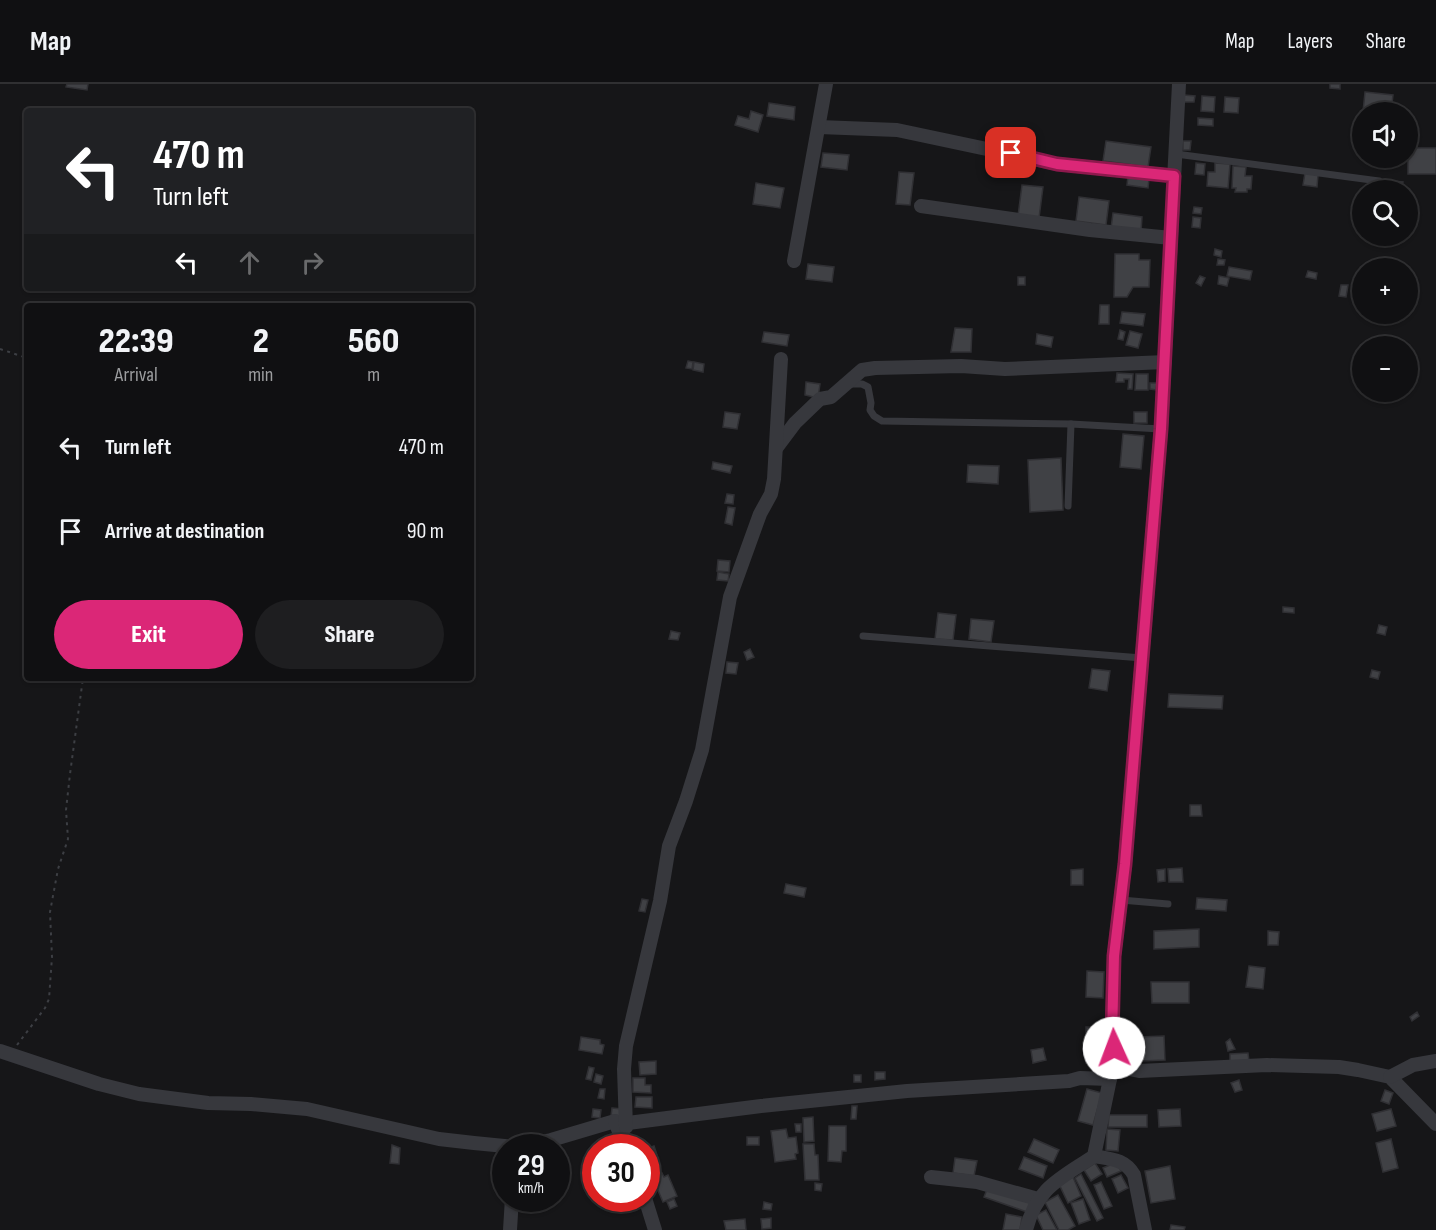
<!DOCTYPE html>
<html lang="en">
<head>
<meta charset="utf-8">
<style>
	body { margin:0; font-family:"Sofia Sans Condensed",sans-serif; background:#1e1e20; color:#f1f3f6; height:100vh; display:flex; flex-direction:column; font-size:22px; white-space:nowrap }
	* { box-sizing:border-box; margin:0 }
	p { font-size:20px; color:#9c9d9f }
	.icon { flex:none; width:33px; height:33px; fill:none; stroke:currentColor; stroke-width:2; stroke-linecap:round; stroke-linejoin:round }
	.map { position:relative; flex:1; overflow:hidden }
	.side { position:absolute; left:24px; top:219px; width:450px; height:378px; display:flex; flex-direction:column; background:#101012; border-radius:6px; box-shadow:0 2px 4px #0004,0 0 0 2px #303032 }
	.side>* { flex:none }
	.banner { position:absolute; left:24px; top:24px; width:450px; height:183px; border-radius:6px; box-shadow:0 2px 4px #0004,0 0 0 2px #303032; background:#202124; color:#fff; overflow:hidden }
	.controls { position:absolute; left:1352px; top:18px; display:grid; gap:12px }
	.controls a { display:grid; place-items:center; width:66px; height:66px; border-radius:50%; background:#101012; box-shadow:0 2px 4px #0004,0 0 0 2px #303032; font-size:30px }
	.speed { position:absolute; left:492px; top:1050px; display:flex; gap:12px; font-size:30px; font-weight:700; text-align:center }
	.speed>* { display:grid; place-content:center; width:78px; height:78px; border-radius:50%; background:#101012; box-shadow:0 2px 4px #0004,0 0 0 2px #303032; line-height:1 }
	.speed small { font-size:15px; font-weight:400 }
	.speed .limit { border:9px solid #d22; background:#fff; color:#111 }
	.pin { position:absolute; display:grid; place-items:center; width:51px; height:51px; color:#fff; margin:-26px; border-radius:12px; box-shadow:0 3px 9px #0006 }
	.me { position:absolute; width:66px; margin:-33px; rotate:358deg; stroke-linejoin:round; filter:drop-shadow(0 0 4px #0008) }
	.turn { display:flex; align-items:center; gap:21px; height:126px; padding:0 30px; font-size:27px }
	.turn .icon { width:78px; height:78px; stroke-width:2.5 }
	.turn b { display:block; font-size:42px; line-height:51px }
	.lanes { display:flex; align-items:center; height:57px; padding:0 30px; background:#0003; justify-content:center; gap:30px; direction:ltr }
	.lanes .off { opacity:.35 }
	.eta { display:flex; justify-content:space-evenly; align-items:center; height:102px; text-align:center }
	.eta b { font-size:36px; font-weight:800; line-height:42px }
	.primary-button { display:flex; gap:12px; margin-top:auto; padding:12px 30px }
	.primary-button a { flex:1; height:69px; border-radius:36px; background:#db2777; color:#fff; font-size:24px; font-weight:800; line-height:69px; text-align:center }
	.primary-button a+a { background:#1e1e20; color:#f1f3f6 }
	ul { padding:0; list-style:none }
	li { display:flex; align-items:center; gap:18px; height:84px; padding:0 30px }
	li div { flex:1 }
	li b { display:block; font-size:22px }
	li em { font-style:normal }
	header { display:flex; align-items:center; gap:36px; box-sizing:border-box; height:84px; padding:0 30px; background:#101012; border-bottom:2px solid #303032 }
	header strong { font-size:28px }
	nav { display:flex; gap:33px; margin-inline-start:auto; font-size:21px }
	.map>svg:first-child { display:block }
</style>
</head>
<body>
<header>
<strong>Map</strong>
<nav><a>Map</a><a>Layers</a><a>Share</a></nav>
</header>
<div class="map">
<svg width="1436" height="1146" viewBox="0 0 1436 1146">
	<rect width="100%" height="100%" fill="#161618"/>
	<g fill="#404145" stroke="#303034" stroke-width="1.5">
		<polygon points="67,0 88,0 87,6 66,3"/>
		<polygon points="1330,0 1340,0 1340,5 1330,4"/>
		<polygon points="1365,8 1393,11 1391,28 1363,28"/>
		<polygon points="1184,11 1195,12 1194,18 1184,18"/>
		<polygon points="1202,12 1215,13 1214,28 1201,27"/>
		<polygon points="1225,13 1239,14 1238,29 1224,28"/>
		<polygon points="769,19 795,23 794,36 767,32"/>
		<polygon points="751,27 763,31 758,48 735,41 738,32 749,35"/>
		<polygon points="1198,34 1213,35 1213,42 1198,41"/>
		<polygon points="1358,39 1362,39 1362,47 1357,47"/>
		<polygon points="1106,57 1151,63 1148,83 1103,77"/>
		<polygon points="1183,57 1191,57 1190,66 1183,66"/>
		<rect x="1408" y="64" width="28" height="26"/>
		<polygon points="823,69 849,71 847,86 821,83"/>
		<polygon points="1196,79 1205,80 1204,91 1195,90"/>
		<polygon points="1215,79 1230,80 1228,104 1207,102 1208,88 1215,88"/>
		<polygon points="1233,82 1246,83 1245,92 1252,92 1251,105 1247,105 1247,108 1235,108 1236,104 1232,104"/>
		<polygon points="899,88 914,89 910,121 896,120"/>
		<polygon points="1305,89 1318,91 1317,103 1303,101"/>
		<polygon points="1128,92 1149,95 1148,104 1127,101"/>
		<polygon points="1393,97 1403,98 1402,104 1390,102"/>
		<polygon points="756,99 784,104 780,124 753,120"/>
		<polygon points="1022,101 1043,103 1039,134 1018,132"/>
		<polygon points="1079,113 1109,117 1106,141 1076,137"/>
		<polygon points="1194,123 1202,124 1201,130 1193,129"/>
		<polygon points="1113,129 1142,133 1141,148 1111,144"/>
		<polygon points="1193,133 1201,134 1200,144 1192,143"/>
		<polygon points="1215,165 1222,167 1221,173 1214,171"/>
		<polygon points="1115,170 1139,170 1139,176 1150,176 1149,203 1133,203 1127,213 1114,213"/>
		<polygon points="1218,175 1225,176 1224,181 1217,181"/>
		<polygon points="808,180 834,183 832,198 806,195"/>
		<polygon points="1229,183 1252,187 1250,196 1227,192"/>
		<polygon points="1308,187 1317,189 1316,195 1306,193"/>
		<polygon points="1200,192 1205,194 1201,202 1196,199"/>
		<polygon points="1219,192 1229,194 1227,202 1218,200"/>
		<rect x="1018" y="193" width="7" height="8"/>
		<polygon points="1341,201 1348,201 1346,213 1339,212"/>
		<polygon points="1100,221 1109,221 1109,240 1099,240"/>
		<polygon points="1122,228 1145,230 1143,242 1120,239"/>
		<polygon points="955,244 972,245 971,268 951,268"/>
		<polygon points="1120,246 1125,248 1123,256 1118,255"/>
		<polygon points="1130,247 1142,250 1138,264 1126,261"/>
		<polygon points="764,248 789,251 787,262 762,258"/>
		<polygon points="1037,250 1053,253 1051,263 1036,260"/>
		<polygon points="688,277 693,278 692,285 686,284"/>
		<polygon points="694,278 704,280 703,288 693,286"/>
		<polygon points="1117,289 1133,290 1132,305 1128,305 1129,295 1124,295 1124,298 1116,298"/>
		<polygon points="1136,290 1148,290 1148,306 1135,306"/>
		<polygon points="806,298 820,300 818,314 805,311"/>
		<polygon points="1150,299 1157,299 1156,306 1150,305"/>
		<polygon points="725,328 740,330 737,345 723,343"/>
		<rect x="1134" y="328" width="13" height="11"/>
		<polygon points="1123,350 1144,352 1141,385 1120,383"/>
		<polygon points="1061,374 1063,426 1030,428 1028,376"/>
		<polygon points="713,378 732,382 730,389 712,385"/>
		<polygon points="968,381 999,382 998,400 967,398"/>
		<polygon points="727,410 734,411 733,420 725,419"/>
		<polygon points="728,423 735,424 732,441 725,439"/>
		<polygon points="718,476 730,477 729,488 717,487"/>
		<polygon points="718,488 729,490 728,497 717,496"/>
		<polygon points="1283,523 1294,524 1294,529 1283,528"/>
		<polygon points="938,529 956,531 953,556 935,555"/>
		<polygon points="971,535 994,537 991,558 969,555"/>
		<polygon points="1379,541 1387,543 1385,551 1377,549"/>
		<polygon points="671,547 680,549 678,556 669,555"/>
		<polygon points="750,565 754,573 747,576 744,568"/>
		<polygon points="727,578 738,579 736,590 726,589"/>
		<polygon points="1092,585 1110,587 1107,607 1089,604"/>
		<polygon points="1372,586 1380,588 1378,595 1370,593"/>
		<polygon points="1169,610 1223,612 1222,625 1168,623"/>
		<polygon points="1190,721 1201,721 1202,732 1190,732"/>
		<polygon points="1182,784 1183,798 1169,798 1168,785"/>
		<polygon points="1083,785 1083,801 1071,801 1071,786"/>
		<polygon points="1165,785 1165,797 1158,798 1157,786"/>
		<polygon points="786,800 806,804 804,813 784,809"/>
		<polygon points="1197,814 1227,816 1226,827 1196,825"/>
		<polygon points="642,815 648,816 645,828 639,827"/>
		<polygon points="1199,845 1199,863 1154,865 1154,847"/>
		<polygon points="1268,847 1279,848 1278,861 1268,861"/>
		<polygon points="1249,882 1265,884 1263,905 1246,903"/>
		<polygon points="1087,887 1104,888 1103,914 1086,913"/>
		<polygon points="1151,898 1189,898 1189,919 1152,919"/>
		<polygon points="1417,928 1419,932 1412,937 1410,933"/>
		<rect x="1086" y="943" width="9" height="36"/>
		<polygon points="1164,952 1165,976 1140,977 1139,953"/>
		<polygon points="581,953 600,956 600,960 604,961 602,970 579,966"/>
		<polygon points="1230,955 1235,965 1228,967 1226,958"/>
		<polygon points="1043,964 1046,976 1033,979 1031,966"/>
		<polygon points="1248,969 1249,977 1230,979 1230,970"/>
		<polygon points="656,977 656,990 640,991 639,978"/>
		<polygon points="589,983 594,984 591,996 586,995"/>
		<polygon points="875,988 885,988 885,995 875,996"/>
		<polygon points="596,990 603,992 601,1000 594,998"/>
		<rect x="854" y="991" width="7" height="7"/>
		<polygon points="633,994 645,994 645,1001 651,1001 651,1009 633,1008"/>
		<polygon points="1239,996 1242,1006 1235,1008 1231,999"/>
		<polygon points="600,1005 605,1005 604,1015 598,1014"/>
		<polygon points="1087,1005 1102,1009 1093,1041 1078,1037"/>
		<polygon points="1385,1006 1393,1009 1389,1020 1381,1017"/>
		<polygon points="636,1013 652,1013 652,1024 635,1023"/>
		<polygon points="852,1022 857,1022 856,1035 851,1035"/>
		<polygon points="612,1024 622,1025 621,1033 611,1032"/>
		<polygon points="593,1025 601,1026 600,1034 592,1033"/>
		<polygon points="1180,1025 1181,1042 1159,1043 1158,1026"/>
		<polygon points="1391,1025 1396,1042 1377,1047 1372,1030"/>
		<polygon points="1109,1031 1147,1031 1147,1043 1108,1043"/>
		<polygon points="813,1033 814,1057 804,1058 803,1034"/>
		<polygon points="795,1040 801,1040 801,1048 796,1048"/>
		<polygon points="829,1042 846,1042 846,1067 842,1067 841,1078 828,1077"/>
		<polygon points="786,1045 788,1054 796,1053 798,1069 795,1070 796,1075 775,1078 771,1047"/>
		<polygon points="1107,1045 1120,1046 1118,1067 1106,1066"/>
		<rect x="747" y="1053" width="12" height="8"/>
		<polygon points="1034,1055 1059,1066 1053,1079 1028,1068"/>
		<polygon points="1391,1055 1398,1084 1383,1088 1376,1059"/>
		<polygon points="803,1060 814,1060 815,1071 818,1071 819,1096 805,1096"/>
		<polygon points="392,1061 400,1064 399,1080 390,1079"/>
		<polygon points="654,1062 657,1071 649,1073 646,1065"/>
		<polygon points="1024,1073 1047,1082 1043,1094 1019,1085"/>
		<polygon points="955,1074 977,1077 974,1092 953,1089"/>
		<polygon points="658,1075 659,1082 651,1083 650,1076"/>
		<polygon points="1117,1078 1121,1087 1107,1093 1103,1084"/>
		<polygon points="1095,1079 1102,1090 1091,1097 1084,1086"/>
		<polygon points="1170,1082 1175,1115 1151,1119 1145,1087"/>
		<polygon points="662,1089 664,1093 668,1091 677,1112 663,1118 654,1097 659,1095 657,1092"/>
		<polygon points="1081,1090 1103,1134 1097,1137 1075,1094"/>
		<polygon points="1121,1091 1128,1104 1118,1109 1112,1095"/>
		<polygon points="1073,1093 1081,1112 1068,1119 1059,1100"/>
		<polygon points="1101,1098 1112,1122 1104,1125 1094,1101"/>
		<polygon points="815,1099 822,1100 821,1107 815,1106"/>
		<polygon points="988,1103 1031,1118 1027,1128 984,1113"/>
		<polygon points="1058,1111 1075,1142 1068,1146 1059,1146 1045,1118"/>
		<polygon points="674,1115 677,1122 670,1125 667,1118"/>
		<polygon points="1083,1115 1090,1136 1079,1140 1071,1119"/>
		<polygon points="764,1118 772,1120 771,1126 763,1125"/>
		<polygon points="1046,1126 1057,1146 1043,1146 1036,1131"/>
		<polygon points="1006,1130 1022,1133 1020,1146 1003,1146"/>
		<polygon points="771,1134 771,1144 762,1145 761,1135"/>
		<polygon points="745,1135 746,1146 726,1146 724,1137"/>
		<polygon points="1171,1141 1185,1143 1184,1146 1170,1146"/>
	</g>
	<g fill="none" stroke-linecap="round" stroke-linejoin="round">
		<g stroke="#3d3f44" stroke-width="2" stroke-dasharray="3 4.5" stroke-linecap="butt">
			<polyline points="0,265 27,274"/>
			<polyline points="17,961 45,924 49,915 52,873 50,828 58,785 68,755 66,726 70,690 83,594"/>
		</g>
		<g stroke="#37383d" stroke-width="7">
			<polyline points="1176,70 1379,97"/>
			<polyline points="849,300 862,300 868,303 871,319 870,326 874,332 882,337 1071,340 1161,345"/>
			<polyline points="1068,422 1071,340"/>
			<polyline points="863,552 1142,574"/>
			<polyline points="1121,816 1168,820"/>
		</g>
		<g stroke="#37383d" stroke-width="14">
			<polyline points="1179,0 1161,345 1125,780 1114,872 1112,953 1114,982 1139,987 1267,981 1339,983 1358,986 1390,993 1436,1040"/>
			<polyline points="819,43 897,46 1057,80 1174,92"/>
			<polyline points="921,122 1090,146 1171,154"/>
			<polyline points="794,177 826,0"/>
			<polyline points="777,363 795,339 820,315 831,313 862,286 875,284 961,282 1005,285 1165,278"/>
			<polyline points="0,967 99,1000 139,1010 208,1019 251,1020 307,1025 439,1055 474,1059 516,1063 551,1056 615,1037 626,1043 628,1039 761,1022 907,1007 1069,997 1080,994 1110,995 1114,982"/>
			<polyline points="1390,993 1413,981 1436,977"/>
			<polyline points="615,1037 625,1064"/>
			<polyline points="626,1043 624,985 626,962 660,817 669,762 686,717 702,666 730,513 760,430 771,410 774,395 781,275"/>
			<path d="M1094 1072C1111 1075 1125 1075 1134 1091L1145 1146"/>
			<polyline points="931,1093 977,1098 1038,1115"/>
			<polyline points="645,1114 655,1146"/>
			<polyline points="510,1146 512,1114"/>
			<path d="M1026 1146C1037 1103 1060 1095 1094 1072L1110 995"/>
		</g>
	</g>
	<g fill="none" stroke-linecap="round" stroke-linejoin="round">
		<defs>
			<polyline id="route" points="1011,69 1057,80 1174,92 1161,345 1125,780 1114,872 1112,953 1114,964"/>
		</defs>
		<use href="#route" stroke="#8e194d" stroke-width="15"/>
		<use href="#route" stroke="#db2777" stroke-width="10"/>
	</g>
</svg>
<div class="controls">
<a><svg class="icon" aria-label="sound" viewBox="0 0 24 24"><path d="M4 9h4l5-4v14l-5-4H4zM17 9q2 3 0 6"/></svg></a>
<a><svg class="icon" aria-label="search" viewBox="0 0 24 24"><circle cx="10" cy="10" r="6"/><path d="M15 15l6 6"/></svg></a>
<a>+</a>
<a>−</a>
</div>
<div class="speed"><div>29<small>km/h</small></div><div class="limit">30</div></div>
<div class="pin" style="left:1011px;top:69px;background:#d93025"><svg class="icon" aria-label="arrive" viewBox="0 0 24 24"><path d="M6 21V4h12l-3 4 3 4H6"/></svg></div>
<svg class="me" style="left:1114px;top:964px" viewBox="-20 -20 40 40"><circle r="19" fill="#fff"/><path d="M0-13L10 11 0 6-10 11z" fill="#db2777"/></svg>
<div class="banner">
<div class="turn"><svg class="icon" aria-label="left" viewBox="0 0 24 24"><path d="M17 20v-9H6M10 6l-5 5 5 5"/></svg><div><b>470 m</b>Turn left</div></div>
<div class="lanes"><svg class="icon" aria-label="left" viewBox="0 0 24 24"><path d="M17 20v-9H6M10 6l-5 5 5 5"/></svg><svg class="icon off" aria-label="ahead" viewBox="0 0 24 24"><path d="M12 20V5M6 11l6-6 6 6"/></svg><svg class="icon off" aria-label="right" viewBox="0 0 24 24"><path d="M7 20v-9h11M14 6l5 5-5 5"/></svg></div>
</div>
<section class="side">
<div class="eta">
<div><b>22:39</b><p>Arrival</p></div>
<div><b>2</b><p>min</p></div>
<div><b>560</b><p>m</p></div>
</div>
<ul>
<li><svg class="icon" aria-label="left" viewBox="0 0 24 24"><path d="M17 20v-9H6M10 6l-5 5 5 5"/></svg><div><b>Turn left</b></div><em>470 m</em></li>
<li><svg class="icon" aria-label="arrive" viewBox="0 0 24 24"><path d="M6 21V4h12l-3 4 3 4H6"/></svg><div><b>Arrive at destination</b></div><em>90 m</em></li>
</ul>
<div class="primary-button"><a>Exit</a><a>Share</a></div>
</section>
</div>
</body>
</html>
